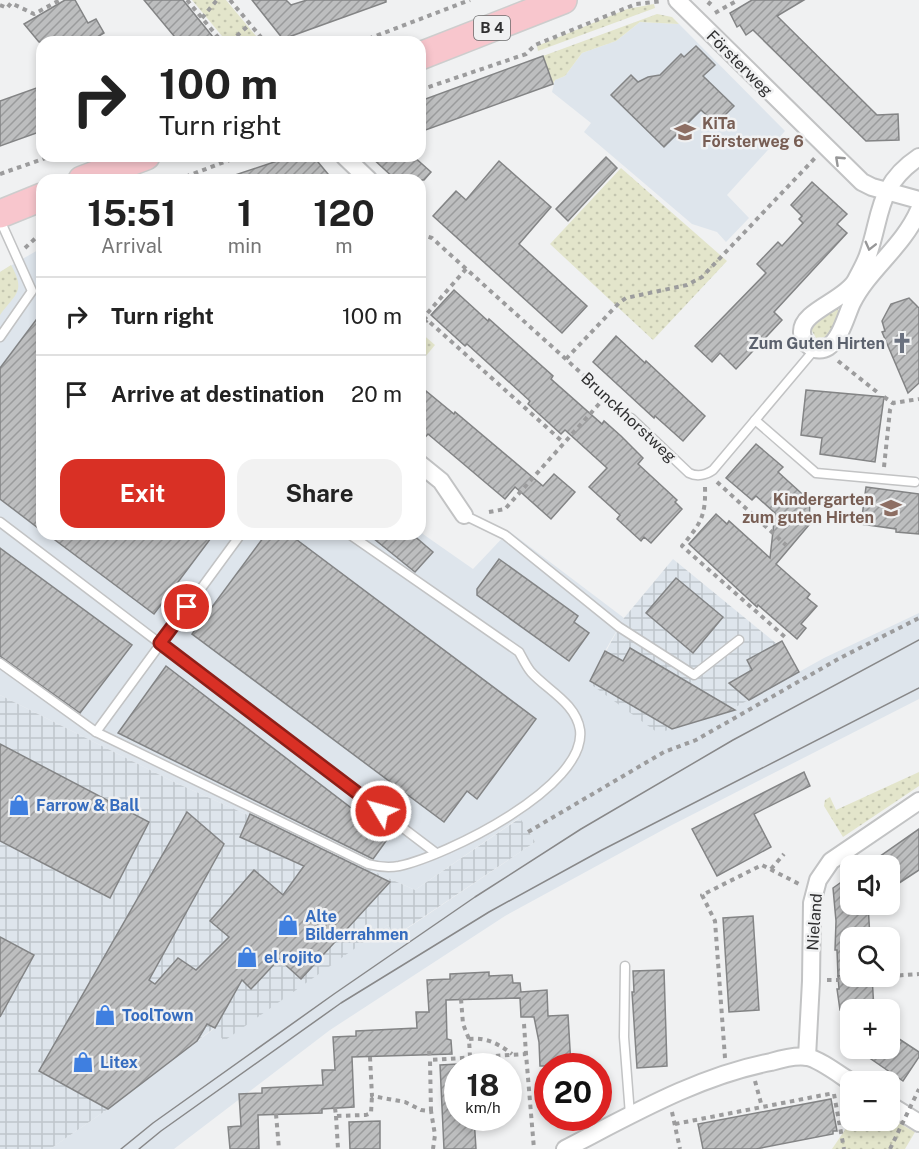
<!DOCTYPE html>
<html lang="en">
<head>
<meta charset="utf-8">
<style>
	body { margin:0; font-family:"Public Sans",sans-serif; background:#f2f2f2; color:#222; height:100vh; display:flex; flex-direction:column; font-size:22px; white-space:nowrap }
	* { box-sizing:border-box; margin:0 }
	p { font-size:20px; color:#767676 }
	.icon { flex:none; width:33px; height:33px; fill:none; stroke:currentColor; stroke-width:2; stroke-linecap:round; stroke-linejoin:round }
	.map { position:relative; flex:1; overflow:hidden }
	.side { position:absolute; left:36px; top:174px; width:390px; height:366px; display:flex; flex-direction:column; background:#fff; border-radius:18px; box-shadow:0 3px 9px #0003 }
	.side>* { flex:none }
	.top-card { position:absolute; left:36px; top:36px; width:390px; height:126px; border-radius:18px; box-shadow:0 3px 9px #0003; background:#fff; color:#222; overflow:hidden }
	.fabs { position:absolute; left:840px; top:855px; display:grid; gap:12px }
	.fabs a { display:grid; place-items:center; width:60px; height:60px; border-radius:12px; background:#fff; box-shadow:0 3px 9px #0003; font-size:30px }
	.speed { position:absolute; left:444px; top:1053px; display:flex; gap:12px; font-size:30px; font-weight:700; text-align:center }
	.speed>* { display:grid; place-content:center; width:78px; height:78px; border-radius:50%; background:#fff; box-shadow:0 3px 9px #0003; line-height:1 }
	.speed small { font-size:15px; font-weight:400 }
	.speed .limit { border:9px solid #d22; background:#fff; color:#111 }
	.pin { position:absolute; display:grid; place-items:center; width:51px; height:51px; color:#fff; margin:-26px; border:3px solid #fff; border-radius:50%; box-shadow:0 2px 6px #0007 }
	.me { position:absolute; width:66px; margin:-33px; rotate:307deg; stroke-linejoin:round; filter:drop-shadow(0 0 4px #0008) }
	.turn { display:flex; align-items:center; gap:21px; height:126px; padding:0 24px; font-size:27px }
	.turn .icon { width:78px; height:78px; stroke-width:2.5 }
	.turn b { display:block; font-size:42px; line-height:51px }
	.eta { display:flex; justify-content:space-evenly; align-items:center; height:102px; text-align:center }
	.eta b { font-size:36px; font-weight:700; line-height:42px }
	.cta { display:flex; gap:12px; margin-top:auto; padding:12px 24px }
	.cta a { flex:1; height:69px; border-radius:18px; background:#d93025; color:#fff; font-size:24px; font-weight:700; line-height:69px; text-align:center }
	.cta a+a { background:#f2f2f2; color:#222 }
	ul { padding:0; list-style:none }
	li { display:flex; align-items:center; gap:18px; height:78px; padding:0 24px; border-top:2px solid #e0e0e0 }
	li div { flex:1 }
	li b { display:block; font-size:22px }
	li em { font-style:normal }
	.map>svg:first-child { display:block }
</style>
</head>
<body>
<div class="map">
<svg width="919" height="1149" viewBox="0 0 919 1149">
	<defs>
		<pattern id="industrial-grid" width="8" height="8" patternUnits="userSpaceOnUse" patternTransform="scale(1.5)"><rect width="8" height="8" fill="#dee5ec"/><path d="M0 4h8M4 0v8" fill="none" stroke="#bfc5cb"/></pattern>
		<pattern id="grass-dots" width="8" height="8" patternUnits="userSpaceOnUse" patternTransform="scale(1.5)"><rect width="8" height="8" fill="#e3e5cb"/><path d="M2 2h.1M6 6h.1" fill="none" stroke="#c3c5af" stroke-width="1.8" stroke-linecap="round"/></pattern>
		<pattern id="building-hatch" width="6" height="6" patternUnits="userSpaceOnUse" patternTransform="scale(1.5)"><rect width="6" height="6" fill="#bdbebf"/><path d="M-1 1l2-2M0 6l6-6M5 7l2-2" fill="none" stroke="#9a9b9c"/></pattern>
	</defs>
	<rect width="100%" height="100%" fill="#f0f1f2"/>
	<g fill="#dee5ec">
		<polygon points="640,22 679,24 785,131 727,195 749,218 726,242 717,232 692,224 584,132 591,123 552,92 555,80 565,76 582,53 616,41"/>
		<polygon points="38,250 42,254 42,534 420,534 420,532 473,569 509,531 624,618 605,651 725,713 824,658 919,613 919,699 670,826 505,916 330,1030 174,1149 50,1149 108,1109 215,1028 388,925 396,936 535,842 519,818 415,890 174,782 0,695 0,272"/>
	</g>
	<g fill="url(#industrial-grid)">
		<polygon points="673,559 788,653 799,672 725,713 658,733 589,683 624,618"/>
		<polygon points="0,695 174,782 415,890 520,818 535,842 395,936 388,925 224,1041 214,1028 108,1109 50,1149 0,1149"/>
	</g>
	<g fill="url(#grass-dots)">
		<polygon points="192,0 226,0 261,42 227,42"/>
		<polygon points="654,4 655,8 538,51 537,46 627,9"/>
		<polygon points="657,14 672,17 679,24 640,22 616,41 582,53 565,76 555,80 553,84 543,56"/>
		<polygon points="621,168 727,261 653,340 550,244"/>
		<path d="M11 265C26 292 16 293 0 315V272Z"/>
		<polygon points="834,309 838,309 839,316 826,337 816,338 812,331 812,326"/>
		<polygon points="420,332 435,345 420,363"/>
		<polygon points="919,772 919,786 843,837 824,806 825,800 830,797 836,810"/>
		<polygon points="890,1118 915,1132 905,1149 832,1149 851,1121 890,1120"/>
	</g>
	<g fill="url(#building-hatch)" stroke="#838485" stroke-width="1.5">
		<polygon points="65,0 75,0 88,23 96,19 104,33 89,42 39,42 24,24"/>
		<polygon points="144,0 183,0 217,42 179,42"/>
		<polygon points="252,0 286,0 291,5 307,0 386,0 386,2 283,39"/>
		<polygon points="752,0 804,0 777,16 877,115 898,114 899,140 866,141 753,30 746,35 740,25 737,27 730,13"/>
		<polygon points="696,46 715,65 703,76 734,106 716,124 701,110 664,147 611,95 631,75 638,82 648,77 660,75 681,54 684,57"/>
		<polygon points="543,56 553,84 420,132 420,101"/>
		<polygon points="42,86 42,131 0,146 0,101"/>
		<polygon points="292,156 313,156 333,180 229,180 229,177"/>
		<polygon points="370,156 413,156 431,172 424,180 396,180"/>
		<polygon points="606,157 617,168 568,221 556,209"/>
		<polygon points="499,161 551,207 519,244 587,306 562,333 433,216 456,191 466,200"/>
		<polygon points="812,182 847,214 837,224 847,233 774,312 782,320 736,369 720,353 712,362 695,346 766,273 757,264 778,242 782,246 803,223 799,219 802,216 791,205"/>
		<polygon points="454,290 488,321 489,319 553,376 551,379 602,424 604,421 621,436 643,458 638,464 677,500 675,502 682,509 651,543 644,537 641,541 617,519 620,515 589,487 607,468 565,430 561,434 528,404 530,401 467,344 465,346 431,315"/>
		<polygon points="909,298 919,308 919,383 908,393 882,332 885,331 882,321 891,304"/>
		<polygon points="42,312 42,531 0,499 0,368"/>
		<polygon points="616,336 645,363 646,361 705,416 683,441 655,416 654,418 593,362"/>
		<polygon points="420,386 454,414 455,412 543,486 554,474 575,492 551,519 515,487 505,499 428,434 420,443"/>
		<polygon points="806,390 884,397 875,462 820,454 822,438 801,435"/>
		<polygon points="756,444 783,467 778,472 810,501 809,525 776,564 810,594 807,598 817,606 801,624 806,628 797,639 758,605 757,607 689,544 716,514 727,524 729,521 770,558 775,513 756,496 752,500 726,478"/>
		<polygon points="866,487 919,494 919,534 896,532 896,529 861,524"/>
		<polygon points="47,534 214,534 154,614"/>
		<polygon points="266,534 289,534 536,719 477,799 467,791 444,822 192,634"/>
		<polygon points="368,534 412,534 433,552 415,572"/>
		<polygon points="0,548 132,645 80,713 0,656"/>
		<polygon points="499,559 578,616 574,622 589,633 569,661 477,595 477,589"/>
		<polygon points="676,578 723,617 693,653 646,613"/>
		<polygon points="782,641 799,672 749,700 729,683 752,670 747,660"/>
		<polygon points="630,648 662,667 735,710 672,729 590,681 605,651 623,661"/>
		<polygon points="166,666 389,837 373,859 118,733"/>
		<polygon points="0,744 149,822 110,898 0,841"/>
		<polygon points="804,772 810,786 754,814 771,847 717,876 692,829"/>
		<polygon points="187,812 224,844 149,980 155,984 178,958 196,970 229,937 210,921 254,870 283,895 304,866 240,837 250,814 390,882 301,979 279,959 251,989 242,980 215,1028 207,1024 197,1041 108,1109 39,1071"/>
		<polygon points="919,829 919,870 890,889 890,866 866,866"/>
		<polygon points="850,876 850,904 868,904 870,938 850,938 850,976 838,976 837,950 835,950 836,921 833,888"/>
		<polygon points="753,916 759,1010 729,1012 723,918"/>
		<polygon points="0,937 34,955 0,1017"/>
		<polygon points="664,970 667,1066 637,1068 632,992 634,992 633,971"/>
		<polygon points="489,972 489,976 512,975 513,983 520,983 521,992 547,990 548,1016 568,1015 571,1066 540,1066 539,1042 534,1017 521,1017 520,998 446,1000 447,1039 451,1040 452,1054 352,1057 354,1107 322,1109 322,1113 258,1115 259,1149 230,1149 228,1127 241,1126 239,1094 262,1093 262,1088 323,1085 322,1070 335,1070 333,1037 356,1036 356,1031 417,1028 416,1012 429,1012 427,980 450,979 450,974"/>
		<polygon points="838,976 872,976 874,1010 840,1010 837,989 839,989"/>
		<polygon points="890,1033 919,1052 919,1057 903,1081 855,1048 890,1048"/>
		<polygon points="458,1064 458,1118 474,1118 476,1149 444,1149 440,1065"/>
		<polygon points="831,1099 837,1131 833,1131 833,1134 756,1149 703,1149 698,1124"/>
		<polygon points="380,1121 380,1149 350,1149 349,1122"/>
	</g>
	<g fill="none" stroke-linecap="round" stroke-linejoin="round">
		<defs>
			<g id="lane">
				<polyline points="0,220 32,291 0,337"/>
				<path d="M631 418 689 473C697 477 706 475 713 470L815 349"/>
				<polyline points="755,420 816,473 915,482"/>
				<polyline points="464,515 505,535 619,627 694,675 739,640"/>
				<polyline points="0,522 436,853"/>
				<path d="M0 663 96 732 368 864C379 867 388 868 399 866 446 856 587 787 580 730 576 703 547 690 531 672 526 666 523 659 519 652L349 534"/>
				<polyline points="96,732 241,534"/>
				<polyline points="625,966 624,1037 630,1115"/>
			</g>
			<g id="street">
				<polyline points="677,0 862,182 872,187 919,200"/>
				<polyline points="344,156 369,180"/>
				<path d="M919 157C877 185 882 214 868 255 865 264 860 272 856 280 846 300 801 311 802 332 802 345 817 354 828 347 841 338 846 316 852 303 869 269 903 247 919 210"/>
				<polyline points="420,464 441,481 464,515"/>
				<polyline points="807,1057 811,981 812,903 818,880 831,861 919,801"/>
				<polyline points="890,1105 919,1123"/>
				<path d="M565 1149C631 1115 698 1076 771 1062 781 1059 796 1055 807 1057 819 1059 840 1075 851 1082"/>
			</g>
			<g id="primary">
				<polyline points="420,56 563,0"/>
				<polyline points="82,180 146,156"/>
				<polyline points="0,214 42,197"/>
			</g>
		</defs>
		<use href="#lane" stroke="#c2c3c4" stroke-width="11"/>
		<use href="#street" stroke="#c2c3c4" stroke-width="20"/>
		<use href="#primary" stroke="#cdcdcd" stroke-width="30"/>
		<g stroke="#9c9c9d" stroke-width="4" stroke-dasharray="4.5 4.5" stroke-linecap="butt">
			<polyline points="187,0 222,42"/>
			<polyline points="230,0 265,42"/>
			<polyline points="0,5 7,8 11,3 34,14 60,0"/>
			<polyline points="708,5 712,0"/>
			<polyline points="715,13 738,0"/>
			<polyline points="202,18 217,0"/>
			<polyline points="230,42 250,24"/>
			<polyline points="360,42 470,0"/>
			<polyline points="420,90 526,54 535,45 636,4 663,1"/>
			<polyline points="0,174 51,156"/>
			<polyline points="177,180 240,156"/>
			<polyline points="420,234 432,238 622,410"/>
			<polyline points="25,248 42,232"/>
			<polyline points="466,269 424,317 564,443"/>
			<polyline points="420,329 427,320"/>
			<polyline points="566,359 619,303 626,298 687,285 702,277 815,158"/>
			<polyline points="838,361 877,392"/>
			<polyline points="884,397 893,403 919,399"/>
			<polyline points="884,467 890,410 893,403"/>
			<polyline points="717,482 786,545"/>
			<path d="M705 487C706 517 700 524 682 546L785 637"/>
			<polyline points="489,512 505,509 607,395"/>
			<polyline points="528,832 664,752 696,740 840,658 919,618"/>
			<polyline points="771,869 784,854"/>
			<polyline points="890,976 919,974"/>
			<polyline points="872,978 888,976"/>
			<polyline points="827,980 839,980"/>
			<polyline points="461,999 463,1024 469,1039"/>
			<polyline points="524,1024 526,1054"/>
			<polyline points="429,1051 430,1060"/>
			<polyline points="370,1057 372,1096 405,1102 421,1110 431,1111 435,1135 433,1149"/>
			<path d="M470 1057 469 1039C486 1037 499 1044 512 1054"/>
			<polyline points="725,1058 715,921 702,895 762,865 801,885"/>
			<polyline points="755,1081 762,1107"/>
			<polyline points="834,1094 844,1149"/>
			<polyline points="335,1108 336,1116 366,1115 371,1113 372,1096"/>
			<polyline points="431,1111 430,1060 526,1054 534,1149"/>
			<polyline points="672,1112 680,1149"/>
			<polyline points="276,1114 279,1149"/>
			<polyline points="336,1116 338,1149"/>
			<polyline points="675,1124 834,1093"/>
		</g>
		<use href="#lane" stroke="#fff" stroke-width="8"/>
		<use href="#street" stroke="#fff" stroke-width="16"/>
		<use href="#primary" stroke="#f8c6cd" stroke-width="27"/>
		<g stroke="#888889" stroke-width="1.5">
			<polyline points="121,1149 153,1123 334,994 475,897 581,829 733,740 919,640"/>
			<polyline points="139,1149 161,1131 341,1003 489,912 602,850 919,688"/>
		</g>
		<polyline stroke="#9c9c9d" stroke-width="4" stroke-dasharray="4.5 4.5" stroke-linecap="butt" points="890,1149 919,1089"/>
	</g>
	<defs><path id="oneway-chevron" d="M-2-3.5L2.5 0L-2 3.5" fill="none" stroke-width="1.6" stroke-linecap="round" stroke-linejoin="round" transform="scale(1.5)"/></defs>
	<g stroke="#979798">
		<use href="#oneway-chevron" transform="translate(839 160) rotate(-137)"/>
		<use href="#oneway-chevron" transform="translate(870 246) rotate(104)"/>
	</g>
	<g fill="none" stroke-linecap="round" stroke-linejoin="round">
		<defs>
			<polyline id="route" points="187,607 160,643 381,811"/>
		</defs>
		<use href="#route" stroke="#8d1f18" stroke-width="15"/>
		<use href="#route" stroke="#d93025" stroke-width="10"/>
	</g>
	<defs>
		<symbol id="school-bare" viewBox="-9 -9 18 18"><path d="M0-5L7-2L0 1L-7-2ZM-4 1L0 2.5L4 1V4Q0 6-4 4Z" fill="#8d6e63" stroke="#f0f1f2" stroke-width="2.5" paint-order="stroke"/></symbol>
		<symbol id="church-bare" viewBox="-9 -9 18 18"><path d="M-1.2-6h2.4v3.5h3.3v2.4h-3.3V6h-2.4V-.1h-3.3v-2.4h3.3Z" fill="#6b7280" stroke="#f0f1f2" stroke-width="2.5" paint-order="stroke"/></symbol>
		<symbol id="shop-bare" viewBox="-9 -9 18 18"><path d="M-5-2.5h2.3a2.7 3.5 0 0 1 5.4 0H5L5.5 6h-11ZM-1.5-2.5h3a1.5 2.3 0 0 0-3 0Z" fill="#3f7fe0" stroke="#f0f1f2" stroke-width="2.5" paint-order="stroke"/></symbol>
	</defs>
	<g fill-rule="evenodd">
		<use href="#school-bare" x="670" y="117" width="30" height="30"/>
		<use href="#church-bare" x="887" y="328" width="30" height="30"/>
		<use href="#school-bare" x="876" y="493" width="30" height="30"/>
		<use href="#shop-bare" x="4" y="790" width="30" height="30"/>
		<use href="#shop-bare" x="273" y="910" width="30" height="30"/>
		<use href="#shop-bare" x="232" y="942" width="30" height="30"/>
		<use href="#shop-bare" x="90" y="1000" width="30" height="30"/>
		<use href="#shop-bare" x="68" y="1047" width="30" height="30"/>
	</g>
	<g text-anchor="middle" stroke-width="5" stroke-linejoin="round" paint-order="stroke">
		<rect fill="#f0f1f2" stroke="#69696a" stroke-width="1.5" x="474" y="16" width="36" height="24" rx="4.5"/>
		<g font-size="15" font-weight="bold" fill="#2f2f30">
			<text x="492" y="33">B 4</text>
		</g>
		<g font-size="16" fill="#2f2f30" stroke="#f0f1f2">
			<text transform="translate(740 63) rotate(45)" y="6">Försterweg</text>
			<text transform="translate(629 417) rotate(43)" y="6">Brunckhorstweg</text>
			<text transform="translate(814 922) rotate(-86)" y="6">Nieland</text>
		</g>
		<g font-size="16" font-weight="bold" fill="#785e54" stroke="#f0f1f2" text-anchor="start">
			<text x="702" y="129">KiTa<tspan x="702" dy="18">Försterweg 6</tspan></text>
			<text x="874" y="505" text-anchor="end">Kindergarten<tspan x="874" dy="18">zum guten Hirten</tspan></text>
		</g>
		<g font-size="16" font-weight="bold" fill="#5b616d" stroke="#f0f1f2" text-anchor="end">
			<text x="885" y="349">Zum Guten Hirten</text>
		</g>
		<g font-size="16" font-weight="bold" fill="#366cbe" stroke="#f0f1f2" text-anchor="start">
			<text x="36" y="811">Farrow &amp; Ball</text>
			<text x="305" y="922">Alte<tspan x="305" dy="18">Bilderrahmen</tspan></text>
			<text x="264" y="963">el rojito</text>
			<text x="122" y="1021">ToolTown</text>
			<text x="100" y="1068">Litex</text>
		</g>
	</g>
</svg>
<div class="fabs">
<a><svg class="icon" aria-label="sound" viewBox="0 0 24 24"><path d="M4 9h4l5-4v14l-5-4H4zM17 9q2 3 0 6"/></svg></a>
<a><svg class="icon" aria-label="search" viewBox="0 0 24 24"><circle cx="10" cy="10" r="6"/><path d="M15 15l6 6"/></svg></a>
<a>+</a>
<a>−</a>
</div>
<div class="speed"><div>18<small>km/h</small></div><div class="limit">20</div></div>
<div class="pin" style="left:187px;top:607px;background:#d93025"><svg class="icon" aria-label="arrive" viewBox="0 0 24 24"><path d="M6 21V4h12l-3 4 3 4H6"/></svg></div>
<svg class="me" style="left:381px;top:811px" viewBox="-20 -20 40 40"><circle r="17" fill="#d93025" stroke="#fff" stroke-width="3"/><path d="M0-11L8 9 0 5-8 9z" fill="#fff"/></svg>
<div class="top-card">
<div class="turn"><svg class="icon" aria-label="right" viewBox="0 0 24 24"><path d="M7 20v-9h11M14 6l5 5-5 5"/></svg><div><b>100 m</b>Turn right</div></div>
</div>
<section class="side">
<div class="eta">
<div><b>15:51</b><p>Arrival</p></div>
<div><b>1</b><p>min</p></div>
<div><b>120</b><p>m</p></div>
</div>
<ul>
<li><svg class="icon" aria-label="right" viewBox="0 0 24 24"><path d="M7 20v-9h11M14 6l5 5-5 5"/></svg><div><b>Turn right</b></div><em>100 m</em></li>
<li><svg class="icon" aria-label="arrive" viewBox="0 0 24 24"><path d="M6 21V4h12l-3 4 3 4H6"/></svg><div><b>Arrive at destination</b></div><em>20 m</em></li>
</ul>
<div class="cta"><a>Exit</a><a>Share</a></div>
</section>
</div>
</body>
</html>
